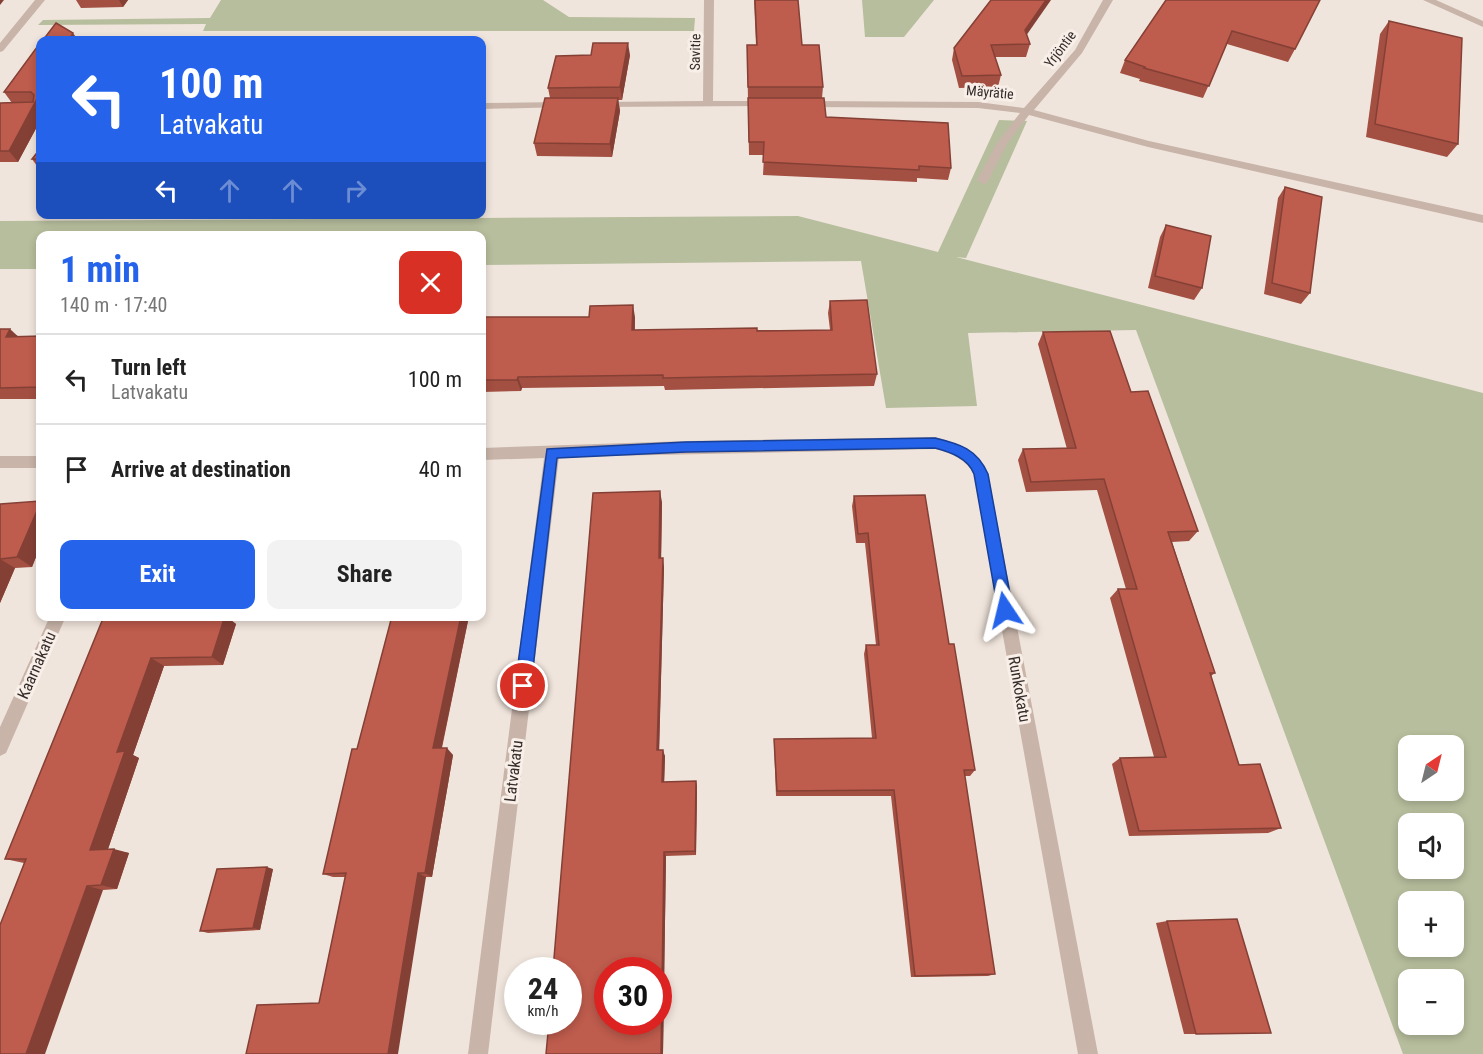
<!DOCTYPE html>
<html lang="en">
<head>
<meta charset="utf-8">
<style>
	body { margin:0; font-family:"Roboto Condensed",sans-serif; background:#f2f2f2; color:#222; height:100vh; display:flex; flex-direction:column; font-size:22px; white-space:nowrap }
	* { box-sizing:border-box; margin:0 }
	p { font-size:20px; color:#767676 }
	.icon { flex:none; width:33px; height:33px; fill:none; stroke:currentColor; stroke-width:2; stroke-linecap:round; stroke-linejoin:round }
	.map { position:relative; flex:1; overflow:hidden }
	.drawer { position:absolute; left:36px; top:231px; width:450px; height:390px; display:flex; flex-direction:column; background:#fff; border-radius:12px; box-shadow:0 3px 9px #0003 }
	.drawer>* { flex:none }
	.banner { position:absolute; left:36px; top:36px; width:450px; height:183px; border-radius:12px; box-shadow:0 3px 9px #0003; background:#2563eb; color:#fff; overflow:hidden }
	.needle { width:39px; rotate:35deg }
	.controls { position:absolute; left:1398px; top:735px; display:grid; gap:12px }
	.controls a { display:grid; place-items:center; width:66px; height:66px; border-radius:12px; background:#fff; box-shadow:0 3px 9px #0003; font-size:30px }
	.speed { position:absolute; left:504px; top:957px; display:flex; gap:12px; font-size:30px; font-weight:700; text-align:center }
	.speed>* { display:grid; place-content:center; width:78px; height:78px; border-radius:50%; background:#fff; box-shadow:0 3px 9px #0003; line-height:1 }
	.speed small { font-size:15px; font-weight:400 }
	.speed .limit { border:9px solid #d22; background:#fff; color:#111 }
	.pin { position:absolute; display:grid; place-items:center; width:51px; height:51px; color:#fff; margin:-26px; border:3px solid #fff; border-radius:50%; box-shadow:0 2px 6px #0007 }
	.me { position:absolute; width:66px; margin:-33px; rotate:350deg; stroke-linejoin:round; filter:drop-shadow(0 0 4px #0008) }
	.turn { display:flex; align-items:center; gap:21px; height:126px; padding:0 24px; font-size:27px }
	.turn .icon { width:78px; height:78px; stroke-width:2.5 }
	.turn b { display:block; font-size:42px; line-height:51px }
	.lanes { display:flex; align-items:center; height:57px; padding:0 24px; background:#0003; justify-content:center; gap:30px; direction:ltr }
	.lanes .off { opacity:.35 }
	.round { display:grid; place-items:center; flex:none; width:63px; height:63px; border-radius:12px; background:#f2f2f2 }
	.summary { display:flex; align-items:center; justify-content:space-between; height:102px; padding:0 24px }
	h1 { font-size:36px; font-weight:700; line-height:45px; color:#2563eb }
	.primary-button { display:flex; gap:12px; margin-top:auto; padding:12px 24px }
	.primary-button a { flex:1; height:69px; border-radius:12px; background:#2563eb; color:#fff; font-size:24px; font-weight:700; line-height:69px; text-align:center }
	.primary-button a+a { background:#f2f2f2; color:#222 }
	ul { padding:0; list-style:none }
	li { display:flex; align-items:center; gap:18px; height:90px; padding:0 24px; border-top:2px solid #e0e0e0 }
	li div { flex:1 }
	li b { display:block; font-size:22px }
	li em { font-style:normal }
	.map>svg:first-child { display:block }
</style>
</head>
<body>
<div class="map">
<svg width="1483" height="1054" viewBox="0 0 1483 1054">
	<rect width="100%" height="100%" fill="#f0e5dc"/>
	<g fill="#b7be9d" fill-rule="evenodd">
		<polygon points="221,0 543,0 569,17 695,18 694,31 203,31 206,24 38,25 43,20 210,18"/>
		<polygon points="862,0 934,0 904,37 865,37"/>
		<path d="M999 120 1027 121 966 258 956 257 1483 393V1054H1403L1136 330 968 333 977 406 886 408 861 261 482 265V236H40V269H0V221L798 216 938 252ZM1408 746H1454V790H1408ZM1408 824H1454V868H1408ZM1408 902H1454V946H1408ZM1408 980H1454V1024H1408Z"/>
	</g>
	<g fill="none" stroke-linecap="round" stroke-linejoin="round">
		<g fill="#c8b4a9" fill-rule="evenodd">
			<polygon points="35,0 45,0 3,51 0,52 0,43"/>
			<polygon points="704,0 714,0 713,101 766,101 770,102 770,106 594,107 594,103 598,102 703,101"/>
			<polygon points="1103,0 1113,0 1082,53 1034,110 1149,141 1483,215 1483,223 1148,147 1029,115 1007,144 987,183 983,184 977,180 997,143 1020,113 978,108 805,107 800,104 805,101 978,102 1024,108 1075,50"/>
			<polygon points="1423,0 1436,0 1483,21 1483,27"/>
			<polygon points="562,102 566,103 566,107 482,109 482,103"/>
			<path d="M935 437C960 444 976 450 988 474L1098 1054H1078L974 474C965 459 952 453 935 449L559 457 488 1054H468L544 458 482 460V448L686 441Z"/>
			<rect x="0" y="456" width="40" height="12"/>
			<polygon points="50,616 66,616 6,753 0,756 0,727"/>
		</g>
	</g>
	<g fill="#a34f42">
		<polygon points="76,0 128,0 123,7 81,8"/>
		<polygon points="754,0 798,0 802,45 823,87 822,98 826,117 951,168 948,180 917,178 917,182 763,175 764,155 749,155 747,45 756,45"/>
		<polygon points="1166,0 1295,49 1288,62 1227,44 1203,98 1139,81 1140,79 1120,73 1125,60"/>
		<polygon points="1389,21 1458,144 1447,157 1366,137 1380,34"/>
		<polygon points="1027,35 1030,44 1026,57 995,57 1001,75 998,87 959,88 952,60 954,48"/>
		<polygon points="40,43 40,121 18,162 0,162 0,103 12,103 4,92"/>
		<polygon points="630,55 622,100 618,100 620,111 612,157 537,156 534,143 550,98 548,88"/>
		<polygon points="40,149 40,170 32,159"/>
		<polygon points="1285,187 1310,293 1301,304 1264,294 1278,198"/>
		<polygon points="1166,225 1202,288 1194,300 1148,288 1160,237"/>
		<polygon points="830,301 877,374 874,386 665,390 664,386 522,388 521,391 482,392 482,317 635,317 635,330 830,330 828,313"/>
		<polygon points="0,329 18,336 40,336 40,399 0,399"/>
		<polygon points="1043,332 1131,392 1198,531 1189,541 1172,542 1215,673 1211,676 1239,765 1281,828 1268,833 1129,836 1112,764 1120,758 1154,757 1110,598 1118,589 1126,589 1097,490 1026,492 1018,460 1023,449 1067,449 1038,344"/>
		<polygon points="854,496 949,644 975,770 970,776 964,776 995,974 988,976 911,977 891,796 776,796 774,746 774,739 872,738 864,654 866,645 876,645 865,543 856,543 852,506"/>
		<polygon points="662,502 661,558 664,567 659,750 665,756 664,782 696,781 697,787 696,855 666,856 663,1054 546,1054"/>
		<polygon points="0,504 40,504 40,547 32,567 15,568 0,603"/>
		<polygon points="104,616 226,616 236,624 223,665 164,666 133,755 139,758 108,849 129,853 117,889 103,890 1,925 24,863 5,859"/>
		<polygon points="392,616 469,616 442,748 453,755 432,877 426,877 319,1003 345,877 333,877 323,874 357,749"/>
		<polygon points="273,869 260,930 208,933 200,931"/>
		<polygon points="1167,921 1196,1034 1184,1034 1156,923"/>
	</g>
	<g fill="#854036">
		<polygon points="0,0 4,0 0,5"/>
		<polygon points="119,0 128,0 123,7"/>
		<polygon points="1046,0 1051,0 1021,43 1025,30"/>
		<polygon points="73,33 78,40 69,40"/>
		<polygon points="628,43 630,55 622,100 620,87"/>
		<polygon points="40,93 40,121 18,162 9,151"/>
		<polygon points="618,98 620,111 612,157 610,144"/>
		<polygon points="633,305 635,317 634,341 632,330"/>
		<polygon points="10,329 23,341 6,337"/>
		<polygon points="518,377 522,388 521,391 517,380"/>
		<polygon points="660,491 662,502 661,567 659,558"/>
		<polygon points="482,503 484,508 482,521"/>
		<polygon points="40,504 40,547 32,567 17,557"/>
		<polygon points="663,558 664,567 659,756 657,750"/>
		<polygon points="0,559 15,568 0,603"/>
		<polygon points="225,616 236,624 223,665 212,657"/>
		<polygon points="461,616 469,616 440,755 433,748"/>
		<polygon points="151,658 164,666 133,755 139,758 106,855 90,850 117,752"/>
		<polygon points="447,748 453,755 432,877 425,873"/>
		<polygon points="663,750 665,756 664,788 662,782"/>
		<polygon points="696,781 697,787 696,855 695,851"/>
		<polygon points="114,849 129,853 117,889 101,885"/>
		<polygon points="664,852 666,856 663,1054 661,1054"/>
		<polygon points="267,867 273,869 260,930 253,928"/>
		<polygon points="418,873 426,877 398,1054 388,1054"/>
		<polygon points="87,886 103,890 45,1054 26,1054"/>
	</g>
	<g fill="#be5c4d" stroke="#854036" stroke-width="1.5" fill-rule="evenodd">
		<polygon points="755,0 798,0 802,45 819,45 823,87 748,87 747,45 757,45"/>
		<polygon points="991,0 1046,0 1025,30 1030,44 991,45 1001,75 962,76 954,48"/>
		<polygon points="1166,0 1320,0 1295,49 1232,31 1209,86 1144,68 1145,67 1125,60"/>
		<polygon points="1389,21 1462,38 1458,144 1375,124"/>
		<polygon points="56,23 73,33 69,40 43,40"/>
		<polygon points="40,43 40,93 9,151 0,151 0,103 33,102 34,95 31,92 4,92"/>
		<polygon points="593,43 628,43 620,87 548,88 556,56 591,55"/>
		<polygon points="545,98 618,98 610,144 534,143"/>
		<polygon points="748,98 824,98 826,117 948,123 951,168 919,166 919,170 763,162 764,142 749,142"/>
		<polygon points="40,149 40,159 32,159"/>
		<polygon points="1285,187 1322,197 1310,293 1272,283"/>
		<polygon points="1166,225 1211,236 1202,288 1155,276"/>
		<polygon points="867,300 877,374 663,378 663,375 518,377 517,380 482,380 482,317 589,317 590,306 633,305 632,330 757,328 757,331 832,330 830,301"/>
		<polygon points="0,329 10,329 6,337 40,336 40,387 0,388"/>
		<polygon points="1110,331 1131,392 1148,391 1198,531 1168,532 1215,673 1210,673 1239,765 1260,764 1281,828 1139,831 1120,758 1166,757 1118,589 1137,589 1104,479 1031,482 1023,449 1076,448 1043,332"/>
		<path d="M660 491 659 558H663L657 750H663L662 782 696 781 695 851 664 852 661 1054H546L549 1022H568V970H553L593 493ZM608 970H658V1022H608Z"/>
		<polygon points="925,495 949,644 954,644 975,770 964,770 995,974 915,976 894,790 777,791 774,739 876,738 866,645 879,645 868,533 858,534 854,496"/>
		<polygon points="40,501 40,504 17,557 0,559 0,504"/>
		<polygon points="104,616 225,616 212,657 151,658 117,752 125,751 90,850 114,849 101,885 87,886 26,1054 0,1054 0,925 26,859 5,859"/>
		<polygon points="392,616 461,616 433,748 447,748 425,873 418,873 388,1054 246,1054 257,1005 319,1003 346,873 323,874 352,749 357,749"/>
		<polygon points="267,867 253,928 200,931 217,869"/>
		<polygon points="1237,919 1271,1033 1196,1034 1167,921"/>
	</g>
	<path fill="#2563eb" stroke="#184099" stroke-width="1.5" d="M935 438C960 444 977 449 988 474L1013 610 1011 615 1005 617 1000 615 998 610 974 474C968 458 950 452 935 448L686 452 557 458 531 686 528 691 523 694 518 691 515 686 547 449 686 442Z"/>
	<g text-anchor="middle" stroke-width="6" stroke-linejoin="round" paint-order="stroke">
		<g font-size="14" fill="#352b28" stroke="#f8efe9">
			<text transform="translate(1060 49) rotate(-53)" y="5">Yrjöntie</text>
			<text transform="translate(695 52) rotate(-89)" y="5">Savitie</text>
			<text transform="translate(990 92) rotate(5)" y="5">Mäyrätie</text>
		</g>
		<g font-size="16" fill="#352b28" stroke="#f8efe9">
			<text transform="translate(36 665) rotate(-66)" y="6">Kaarnakatu</text>
			<text transform="translate(1020 689) rotate(80)" y="6">Runkokatu</text>
			<text transform="translate(513 771) rotate(-83)" y="6">Latvakatu</text>
		</g>
	</g>
</svg>
<div class="controls">
<a><svg class="needle" viewBox="-14 -14 28 28"><path d="M0-13l5 13h-10z" fill="#e53935"/><path d="M0 13l5-13h-10z" fill="#767676"/></svg></a>
<a><svg class="icon" aria-label="sound" viewBox="0 0 24 24"><path d="M4 9h4l5-4v14l-5-4H4zM17 9q2 3 0 6"/></svg></a>
<a>+</a>
<a>−</a>
</div>
<div class="speed"><div>24<small>km/h</small></div><div class="limit">30</div></div>
<div class="pin" style="left:523px;top:686px;background:#d93025"><svg class="icon" aria-label="arrive" viewBox="0 0 24 24"><path d="M6 21V4h12l-3 4 3 4H6"/></svg></div>
<svg class="me" style="left:1005px;top:610px" viewBox="-20 -20 40 40"><path d="M0-17L14 15 0 8-14 15z" fill="#2563eb" stroke="#fff" stroke-width="4"/></svg>
<div class="banner">
<div class="turn"><svg class="icon" aria-label="left" viewBox="0 0 24 24"><path d="M17 20v-9H6M10 6l-5 5 5 5"/></svg><div><b>100 m</b>Latvakatu</div></div>
<div class="lanes"><svg class="icon" aria-label="left" viewBox="0 0 24 24"><path d="M17 20v-9H6M10 6l-5 5 5 5"/></svg><svg class="icon off" aria-label="ahead" viewBox="0 0 24 24"><path d="M12 20V5M6 11l6-6 6 6"/></svg><svg class="icon off" aria-label="ahead" viewBox="0 0 24 24"><path d="M12 20V5M6 11l6-6 6 6"/></svg><svg class="icon off" aria-label="right" viewBox="0 0 24 24"><path d="M7 20v-9h11M14 6l5 5-5 5"/></svg></div>
</div>
<section class="drawer">
<div class="summary"><div><h1>1 min</h1><p>140 m · 17:40</p></div><a class="round" style="background:#d93025;color:#fff"><svg class="icon" aria-label="close" viewBox="0 0 24 24"><path d="M6 6l12 12M18 6L6 18"/></svg></a></div>
<ul>
<li><svg class="icon" aria-label="left" viewBox="0 0 24 24"><path d="M17 20v-9H6M10 6l-5 5 5 5"/></svg><div><b>Turn left</b><p>Latvakatu</p></div><em>100 m</em></li>
<li><svg class="icon" aria-label="arrive" viewBox="0 0 24 24"><path d="M6 21V4h12l-3 4 3 4H6"/></svg><div><b>Arrive at destination</b></div><em>40 m</em></li>
</ul>
<div class="primary-button"><a>Exit</a><a>Share</a></div>
</section>
</div>
</body>
</html>
